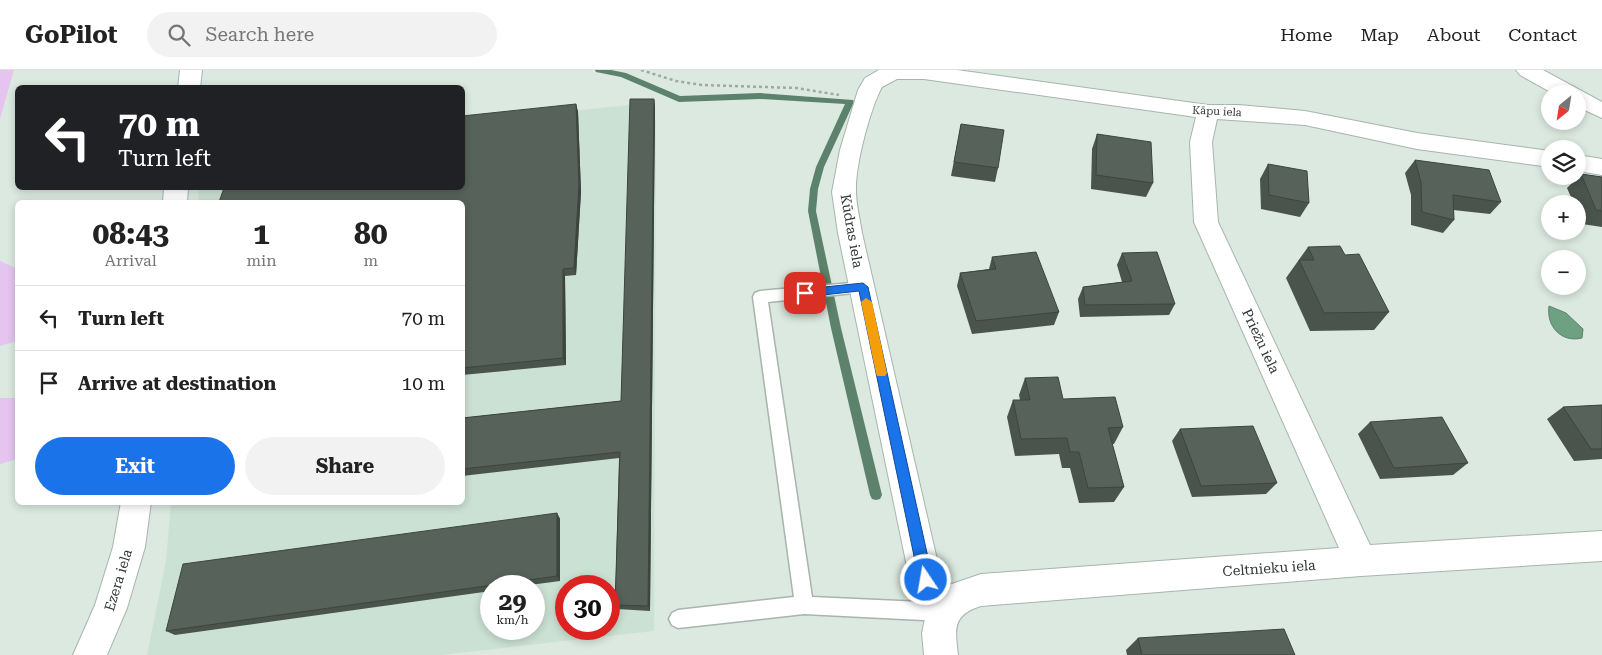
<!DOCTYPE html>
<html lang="en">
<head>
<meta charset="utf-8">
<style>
	body { margin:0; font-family:"Roboto Serif",serif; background:#f2f2f2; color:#222; height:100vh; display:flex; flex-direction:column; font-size:19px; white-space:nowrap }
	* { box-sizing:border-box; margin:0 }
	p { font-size:16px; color:#767676 }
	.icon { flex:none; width:28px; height:28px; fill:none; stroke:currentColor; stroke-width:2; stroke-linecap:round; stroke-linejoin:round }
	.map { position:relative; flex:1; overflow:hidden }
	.drawer { position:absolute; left:15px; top:130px; width:450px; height:305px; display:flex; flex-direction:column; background:#fff; border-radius:8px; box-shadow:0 2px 8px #0003 }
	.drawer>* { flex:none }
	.hud { position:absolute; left:15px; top:15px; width:450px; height:105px; border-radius:8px; box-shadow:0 2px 8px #0003; background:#202124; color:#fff; overflow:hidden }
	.needle { width:32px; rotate:210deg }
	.buttons { position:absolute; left:1541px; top:15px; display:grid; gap:10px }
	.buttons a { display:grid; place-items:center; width:45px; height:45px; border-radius:50%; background:#fff; box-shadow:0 2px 8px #0003; font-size:25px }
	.speed { position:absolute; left:480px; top:505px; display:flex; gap:10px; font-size:25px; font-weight:700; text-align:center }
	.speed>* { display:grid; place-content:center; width:65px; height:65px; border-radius:50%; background:#fff; box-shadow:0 2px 8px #0003; line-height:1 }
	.speed small { font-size:12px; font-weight:400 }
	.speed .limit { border:8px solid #d22; background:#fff; color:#111 }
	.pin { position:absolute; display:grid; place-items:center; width:42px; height:42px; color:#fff; margin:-21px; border-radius:10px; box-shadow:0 2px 8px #0006 }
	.me { position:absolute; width:55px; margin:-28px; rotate:348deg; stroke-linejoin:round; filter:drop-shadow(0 0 4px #0008) }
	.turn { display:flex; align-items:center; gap:18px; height:105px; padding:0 20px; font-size:22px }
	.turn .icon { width:65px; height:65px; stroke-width:2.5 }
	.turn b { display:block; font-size:35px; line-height:42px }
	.eta { display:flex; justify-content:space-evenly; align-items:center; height:85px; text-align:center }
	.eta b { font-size:30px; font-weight:700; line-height:35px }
	.button { display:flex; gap:10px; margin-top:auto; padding:10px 20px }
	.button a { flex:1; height:58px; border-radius:30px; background:#1a73e8; color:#fff; font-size:20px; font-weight:700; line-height:58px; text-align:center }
	.button a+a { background:#f2f2f2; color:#222 }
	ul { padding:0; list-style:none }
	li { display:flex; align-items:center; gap:15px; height:65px; padding:0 20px; border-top:1px solid #e0e0e0 }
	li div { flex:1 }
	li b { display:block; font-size:19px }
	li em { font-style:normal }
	header { display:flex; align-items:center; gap:30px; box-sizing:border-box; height:70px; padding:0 25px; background:#fff; border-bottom:1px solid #e0e0e0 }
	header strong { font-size:24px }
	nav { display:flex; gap:28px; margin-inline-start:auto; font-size:18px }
	.search { width:350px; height:45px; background:#f2f2f2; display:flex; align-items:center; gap:12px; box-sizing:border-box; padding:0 18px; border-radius:28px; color:#767676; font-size:19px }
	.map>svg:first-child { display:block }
</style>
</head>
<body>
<header>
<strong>GoPilot</strong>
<div class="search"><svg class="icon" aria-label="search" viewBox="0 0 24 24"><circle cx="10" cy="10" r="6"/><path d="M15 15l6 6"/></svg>Search here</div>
<nav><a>Home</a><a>Map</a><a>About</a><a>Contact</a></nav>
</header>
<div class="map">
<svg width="1602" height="585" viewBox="0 0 1602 585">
	<rect width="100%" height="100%" fill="#dbe9e0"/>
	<path fill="#cbe1d3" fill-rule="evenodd" d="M630 35 656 50 654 561 440 585H147L166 491 171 433 462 432V132H198L199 118H462L463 52ZM491 516H534V559H491ZM566 516H609V559H566Z"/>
	<g fill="#e5c5ef">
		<polygon points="0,0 14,0 0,49"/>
		<polygon points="0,191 18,199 17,271 0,276"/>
		<polygon points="0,328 18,328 17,389 0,394"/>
	</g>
	<path fill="#6ea182" stroke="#5c826b" d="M1549 236 1566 243 1583 259 1582 268C1562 273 1546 257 1549 236Z"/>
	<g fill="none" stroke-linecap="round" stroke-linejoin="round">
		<polygon fill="#5c826b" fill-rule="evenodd" points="595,0 611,0 626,3 680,26 760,23 853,30 854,32 824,97 818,119 816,141 841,258 882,425 880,429 876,430 872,429 870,425 831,258 808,141 810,119 816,97 845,34 760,29 679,32 621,7 596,2"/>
		<defs>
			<polygon id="service" points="863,212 868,213 870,217 868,221 863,222 768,232 812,527 943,533 949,536 952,542 949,548 943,551 804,544 678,558 672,555 669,549 672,543 678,540 794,527 753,227 755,223 760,221"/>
			<g id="minor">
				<polygon points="180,0 202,0 200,18 178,18"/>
				<path d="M879 0H957L1208 35H1239L1305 41 1417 63 1550 81V97L1417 79 1305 55 1217 49 1212 72 1218 152 1370 475 1602 461V491L1361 506 981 536C952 545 955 559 958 585H924L922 563 926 544 910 511 838 163 832 122 840 80 858 20 865 8ZM897 9H924L1196 47 1190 72 1194 152 1339 478 981 504 946 516 941 507 862 163C860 149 856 135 856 121 855 96 870 39 882 17Z"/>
				<polygon points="1516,0 1543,0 1602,32 1602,48 1578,37 1578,24 1554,24 1520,5"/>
				<polygon points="1578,85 1602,89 1602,105 1578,101"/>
				<polygon points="164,118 188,118 187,132 163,132"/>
				<polygon points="121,432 151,432 145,477 127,538 107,585 73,585 95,535 113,477"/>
			</g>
		</defs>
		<use href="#service" stroke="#a7b5ac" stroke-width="3"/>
		<use href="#minor" stroke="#a7b5ac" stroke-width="2"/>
		<polyline stroke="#9ea9a2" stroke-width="2.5" stroke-dasharray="3 3" stroke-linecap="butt" points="641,0 676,11 702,15 796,18 839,25"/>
		<use href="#service" fill="#fff" fill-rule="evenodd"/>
		<use href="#minor" fill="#fff" fill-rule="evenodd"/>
	</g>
	<g fill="#4a544d">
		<polygon points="654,29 655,37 650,541 617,539 615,535 619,388 462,406 462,348 621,331"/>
		<polygon points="576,34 578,42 581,122 576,205 565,206 566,295 462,305 462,132"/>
		<polygon points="961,54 998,98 995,112 951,106"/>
		<polygon points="1097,64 1153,113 1146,127 1091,119 1092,79"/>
		<polygon points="1415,90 1501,132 1490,144 1453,140 1454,150 1443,163 1411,155 1411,125 1405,103"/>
		<polygon points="1268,94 1309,133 1300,147 1261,139 1260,109"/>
		<polygon points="1581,104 1602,107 1602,157 1582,154 1578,143 1578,134 1574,134 1567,118"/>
		<polygon points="1308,177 1345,185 1389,242 1374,260 1310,261 1286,208"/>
		<polygon points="1122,183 1175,234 1169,245 1080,247 1078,229 1083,217 1122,212 1117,195"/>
		<polygon points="992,187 1059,242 1054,255 972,264 957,216 960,203 989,199"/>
		<polygon points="1025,308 1063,329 1123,357 1114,374 1112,374 1124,417 1114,432 1079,433 1070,398 1062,398 1059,384 1015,386 1007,347 1013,330 1020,330 1019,325"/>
		<polygon points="1602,335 1602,389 1574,391 1547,349 1563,337"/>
		<polygon points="1370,352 1468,393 1453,405 1380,409 1358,364"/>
		<polygon points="1180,359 1277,413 1266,424 1192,427 1172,371"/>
		<polygon points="186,432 217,432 190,435"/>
		<polygon points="557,443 560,449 560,511 522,516 491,516 491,521 175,565 166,561"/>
		<polygon points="1138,568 1295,585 1127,585 1126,580"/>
	</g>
	<g fill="#3c453f">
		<polygon points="654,29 655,37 650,541 648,536"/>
		<polygon points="576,34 578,42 581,122 576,205 574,198"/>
		<polygon points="563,199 565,206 566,295 563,288"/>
		<polygon points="557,443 560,449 560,511 557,506"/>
	</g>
	<g fill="#56625a" stroke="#3c453f">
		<polygon points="630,29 654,29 648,536 615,535 620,382 462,399 462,348 621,331"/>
		<polygon points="576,34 579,115 574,198 563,199 563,288 462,298 462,132 219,132 224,118 462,118 462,46"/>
		<polygon points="961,54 1004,60 998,98 954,92"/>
		<polygon points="1097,64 1151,72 1153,113 1096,105"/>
		<polygon points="1415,90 1489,100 1501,132 1453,125 1454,150 1422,142 1421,112"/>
		<polygon points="1268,94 1307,101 1309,133 1269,125"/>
		<polygon points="1581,104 1602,107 1602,141 1596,140"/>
		<polygon points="1340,176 1345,185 1359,184 1389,242 1324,243 1299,190 1314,190 1308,177"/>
		<polygon points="1036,182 1059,242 976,251 960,203 996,199 992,187"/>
		<polygon points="1157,182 1175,234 1085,235 1083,217 1132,211 1122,183"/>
		<polygon points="1058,307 1063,329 1115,327 1123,357 1108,358 1124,417 1088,418 1079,382 1070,382 1067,368 1021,369 1013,330 1030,330 1025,308"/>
		<polygon points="1602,335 1602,379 1591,379 1563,337"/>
		<polygon points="1442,347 1468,393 1394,398 1370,352"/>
		<polygon points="1253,356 1277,413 1201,416 1180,359"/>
		<polygon points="557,443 557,506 166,561 183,494"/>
		<polygon points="1284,559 1295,585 1142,585 1138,568"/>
	</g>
	<polygon fill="#1a73e8" stroke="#114b97" points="863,213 868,217 933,510 931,515 926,517 921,515 919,510 859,221 805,227 800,223 805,219"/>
	<polygon fill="#f59e0b" points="866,228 872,232 887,303 885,306 877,306 876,303 861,232"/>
	<g text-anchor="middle" stroke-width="5" stroke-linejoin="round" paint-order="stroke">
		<g font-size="11" fill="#323834" stroke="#fff">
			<text transform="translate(1217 41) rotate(3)" y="4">Kāpu iela</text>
		</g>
		<g font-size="14" fill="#323834" stroke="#fff">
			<text transform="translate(852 161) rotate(80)" y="5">Kūdras iela</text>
			<text transform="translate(1261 271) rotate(65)" y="5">Priežu iela</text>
			<text transform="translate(1269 498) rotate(-4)" y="5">Celtnieku iela</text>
			<text transform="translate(118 510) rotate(-73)" y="5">Ezera iela</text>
		</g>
	</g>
</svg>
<div class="buttons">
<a><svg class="needle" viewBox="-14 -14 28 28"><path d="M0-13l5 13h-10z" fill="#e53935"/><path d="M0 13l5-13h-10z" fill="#767676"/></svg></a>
<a><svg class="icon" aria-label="layers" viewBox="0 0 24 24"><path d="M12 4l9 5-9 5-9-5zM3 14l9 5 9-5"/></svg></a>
<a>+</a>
<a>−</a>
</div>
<div class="speed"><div>29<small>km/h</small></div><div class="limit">30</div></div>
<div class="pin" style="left:805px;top:223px;background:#d93025"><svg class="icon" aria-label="arrive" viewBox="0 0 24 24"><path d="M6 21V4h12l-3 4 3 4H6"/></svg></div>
<svg class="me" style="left:926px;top:510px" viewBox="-20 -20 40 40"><circle r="17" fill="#1a73e8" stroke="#fff" stroke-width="3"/><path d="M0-11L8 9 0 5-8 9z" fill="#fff"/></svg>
<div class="hud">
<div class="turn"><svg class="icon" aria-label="left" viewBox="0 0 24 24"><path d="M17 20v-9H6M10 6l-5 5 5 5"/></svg><div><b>70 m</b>Turn left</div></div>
</div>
<section class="drawer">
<div class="eta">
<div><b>08:43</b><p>Arrival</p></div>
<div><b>1</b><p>min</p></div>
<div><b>80</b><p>m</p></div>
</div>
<ul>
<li><svg class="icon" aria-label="left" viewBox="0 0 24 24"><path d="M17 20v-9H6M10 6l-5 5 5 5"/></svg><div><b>Turn left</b></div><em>70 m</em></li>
<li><svg class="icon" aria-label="arrive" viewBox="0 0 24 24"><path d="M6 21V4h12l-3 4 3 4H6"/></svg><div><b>Arrive at destination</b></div><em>10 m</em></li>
</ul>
<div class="button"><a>Exit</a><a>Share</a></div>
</section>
</div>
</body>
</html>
